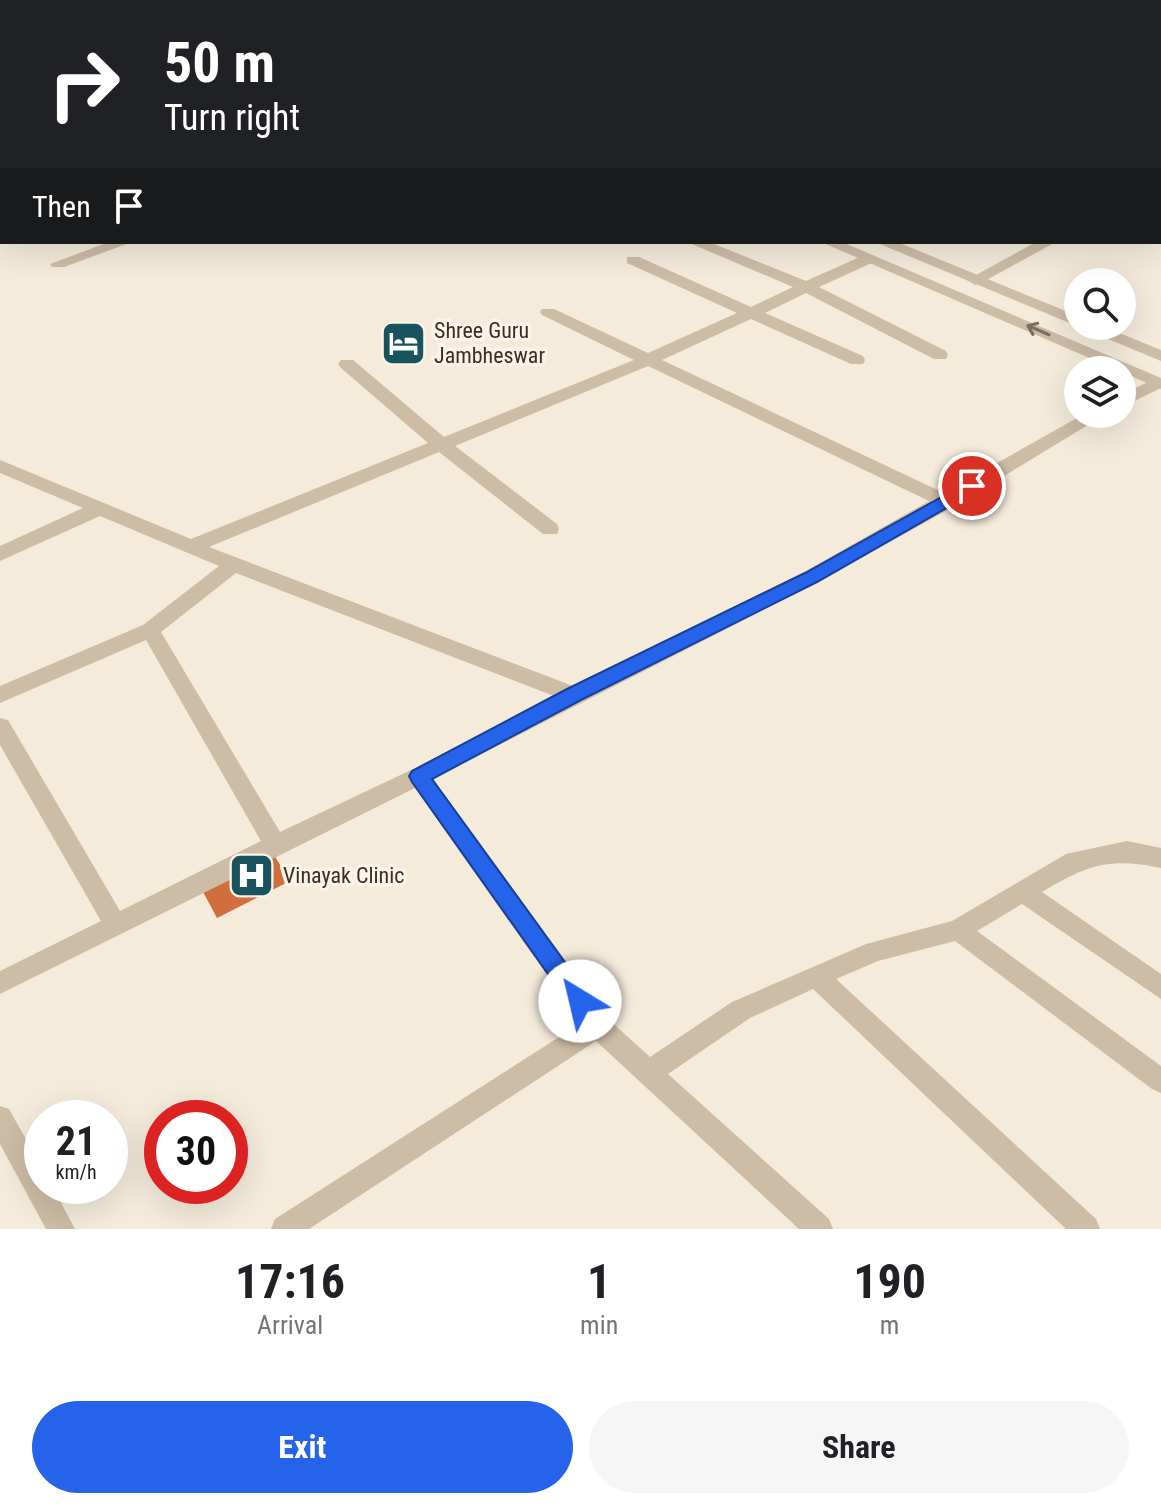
<!DOCTYPE html>
<html lang="en">
<head>
<meta charset="utf-8">
<style>
	body { margin:0; font-family:"Roboto Condensed",sans-serif; background:#f6f6f6; color:#202124; height:100vh; display:flex; flex-direction:column; font-size:30px; white-space:nowrap }
	* { box-sizing:border-box; margin:0 }
	p { font-size:26px; color:#757577 }
	.icon { flex:none; width:44px; height:44px; fill:none; stroke:currentColor; stroke-width:2; stroke-linecap:round; stroke-linejoin:round }
	.map { position:relative; height:1229px; overflow:hidden }
	.drawer { display:flex; flex-direction:column; background:#fff; flex:1 }
	.drawer>* { flex:none }
	.guide { position:absolute; left:0px; top:0px; width:1162px; height:244px; box-shadow:0 8px 32px #0002; background:#202124; color:#fff; overflow:hidden }
	.buttons { position:absolute; left:1064px; top:268px; display:grid; gap:16px }
	.buttons a { display:grid; place-items:center; width:72px; height:72px; border-radius:50%; background:#fff; box-shadow:0 8px 32px #0002; font-size:40px }
	.speed { position:absolute; left:24px; top:1100px; display:flex; gap:16px; font-size:40px; font-weight:700; text-align:center }
	.speed>* { display:grid; place-content:center; width:104px; height:104px; border-radius:50%; background:#fff; box-shadow:0 8px 32px #0002; line-height:1 }
	.speed small { font-size:20px; font-weight:400 }
	.speed .limit { border:12px solid #d22; background:#fff; color:#111 }
	.pin { position:absolute; display:grid; place-items:center; width:68px; height:68px; color:#fff; margin:-34px; border:4px solid #fff; border-radius:50%; box-shadow:0 2px 8px #0007 }
	.me { position:absolute; width:88px; margin:-44px; rotate:324deg; stroke-linejoin:round; filter:drop-shadow(0 0 6px #0008) }
	.turn { display:flex; align-items:center; gap:28px; height:168px; padding:0 32px; font-size:36px }
	.turn .icon { width:104px; height:104px; stroke-width:2.5 }
	.turn b { display:block; font-size:56px; line-height:68px }
	.then { display:flex; align-items:center; height:76px; padding:0 32px; background:#0003; gap:16px; font-size:30px }
	.eta { display:flex; justify-content:space-evenly; align-items:center; height:136px; text-align:center }
	.eta b { font-size:48px; font-weight:700; line-height:56px }
	.cta { display:flex; gap:16px; margin-top:auto; padding:16px 32px }
	.cta a { flex:1; height:92px; border-radius:48px; background:#2563eb; color:#fff; font-size:32px; font-weight:700; line-height:92px; text-align:center }
	.cta a+a { background:#f6f6f6; color:#202124 }
	.map>svg:first-child { display:block }
</style>
</head>
<body>
<div class="map">
<svg width="1161" height="1229" viewBox="0 0 1161 1229">
	<rect width="100%" height="100%" fill="#f4ebdb"/>
	<polygon fill="#d06e3e" points="274,855 290,881 217,918 202,890"/>
	<g fill="none" stroke-linecap="round" stroke-linejoin="round">
		<g fill="#cdbca6" fill-rule="evenodd">
			<rect x="1160" y="27" width="1" height="9"/>
			<polygon points="1161,66 1161,75 1160,75 1160,66"/>
			<rect x="1160" y="180" width="1" height="8"/>
			<polygon points="109,242 132,242 64,267 52,267 50,264"/>
			<path d="M687 242H709L806 281 862 256H874V262L819 287 946 351 948 355 946 359H934L806 293 765 313 863 356 865 360 863 364H851L751 319 662 360 944 493 1084 414H1106L953 507 818 582 433 779 607 1018 650 1057 732 1002 866 944 952 921 1066 854 1127 841 1161 848V868C1109 857 1087 865 1042 892L1161 974V999L1022 904 977 931 1161 1066V1093L1152 1089 955 941 878 961 836 979 1096 1219 1100 1229H1066L813 989 750 1018 668 1074 829 1219 833 1229H799L596 1041 309 1229H271L275 1219 581 1023 415 788 0 994V971L101 921 0 745V718L8 720 120 911 261 841 146 640 0 703V686L143 625 219 566 100 516 0 561V546L83 508 0 473V460L191 539 428 443 341 368 338 364 341 360H353L444 437 634 360 542 315 540 312 542 309H554L648 353 737 313 627 263V257H639L751 307 793 287ZM648 366 929 501 804 572 573 686 209 547 439 452 543 534H557L559 529 557 524 455 446ZM236 573 554 696 411 770 280 832 161 632Z"/>
			<polygon points="1036,242 1056,242 981,283 975,285 967,280"/>
			<polygon points="1157,378 1161,379 1161,388 1122,407 1122,394"/>
			<polygon points="0,1106 9,1109 42,1168 42,1186 52,1186 75,1229 46,1229 0,1144"/>
		</g>
		<g fill="#cdbca6" fill-rule="evenodd">
			<polygon points="241,0 257,0 258,2 242,2"/>
			<polygon points="288,0 303,0 304,2 289,2"/>
			<polygon points="821,242 842,242 1161,378 1161,389"/>
			<polygon points="875,242 897,242 1078,316 1078,326 1102,326 1161,350 1161,361"/>
		</g>
	</g>
	<defs><path id="oneway-shaft" d="M-6 0H5M1.5-3L5.5 0L1.5 3" fill="none" stroke-width="1.6" stroke-linecap="round" stroke-linejoin="round" transform="scale(2)"/></defs>
	<use stroke="#7c6e61" href="#oneway-shaft" transform="translate(1038 330) rotate(-157)"/>
	<polygon fill="#2563eb" stroke="#184099" stroke-width="2" points="972,480 978,482 980,486 978,490 817,582 581,700 432,779 588,994 591,1001 588,1008 580,1011 572,1008 412,782 409,776 412,771 567,689 805,573"/>
	<defs>
		<symbol id="hotel-square" viewBox="-11 -11 22 22"><rect x="-9" y="-9" width="18" height="18" rx="4" fill="#19535e" stroke="#fbf4e8"/><path d="M-6-4.5h1.5V1H6V5H4.5V3h-9V5H-6ZM-4 0a1.8 1.8 0 1 1 3.6 0ZM.5 0V-2.5h3Q6-2.5 6 0Z" fill="#fff"/></symbol>
		<symbol id="hospital-square" viewBox="-11 -11 22 22"><rect x="-9" y="-9" width="18" height="18" rx="4" fill="#19535e" stroke="#fbf4e8"/><path d="M-5-5h3v3.5h4V-5h3V5h-3V1.5h-4V5h-3Z" fill="#fff"/></symbol>
	</defs>
	<g fill-rule="evenodd">
		<use href="#hotel-square" x="378" y="318" width="51" height="51"/>
		<use href="#hospital-square" x="226" y="850" width="51" height="51"/>
	</g>
	<g text-anchor="middle" stroke-width="7" stroke-linejoin="round" paint-order="stroke">
		<g font-size="22" fill="#392f28" stroke="#fbf4e8" text-anchor="start">
			<text x="434" y="338">Shree Guru<tspan x="434" dy="25">Jambheswar</tspan></text>
			<text x="283" y="883">Vinayak Clinic</text>
		</g>
	</g>
</svg>
<div class="buttons">
<a><svg class="icon" aria-label="search" viewBox="0 0 24 24"><circle cx="10" cy="10" r="6"/><path d="M15 15l6 6"/></svg></a>
<a><svg class="icon" aria-label="layers" viewBox="0 0 24 24"><path d="M12 4l9 5-9 5-9-5zM3 14l9 5 9-5"/></svg></a>
</div>
<div class="speed"><div>21<small>km/h</small></div><div class="limit">30</div></div>
<div class="pin" style="left:972px;top:486px;background:#d93025"><svg class="icon" aria-label="arrive" viewBox="0 0 24 24"><path d="M6 21V4h12l-3 4 3 4H6"/></svg></div>
<svg class="me" style="left:580px;top:1001px" viewBox="-20 -20 40 40"><circle r="19" fill="#fff"/><path d="M0-13L10 11 0 6-10 11z" fill="#2563eb"/></svg>
<div class="guide">
<div class="turn"><svg class="icon" aria-label="right" viewBox="0 0 24 24"><path d="M7 20v-9h11M14 6l5 5-5 5"/></svg><div><b>50 m</b>Turn right</div></div>
<div class="then">Then<svg class="icon" aria-label="arrive" viewBox="0 0 24 24"><path d="M6 21V4h12l-3 4 3 4H6"/></svg></div>
</div>
</div>
<section class="drawer">
<div class="eta">
<div><b>17:16</b><p>Arrival</p></div>
<div><b>1</b><p>min</p></div>
<div><b>190</b><p>m</p></div>
</div>
<div class="cta"><a>Exit</a><a>Share</a></div>
</section>
</body>
</html>
